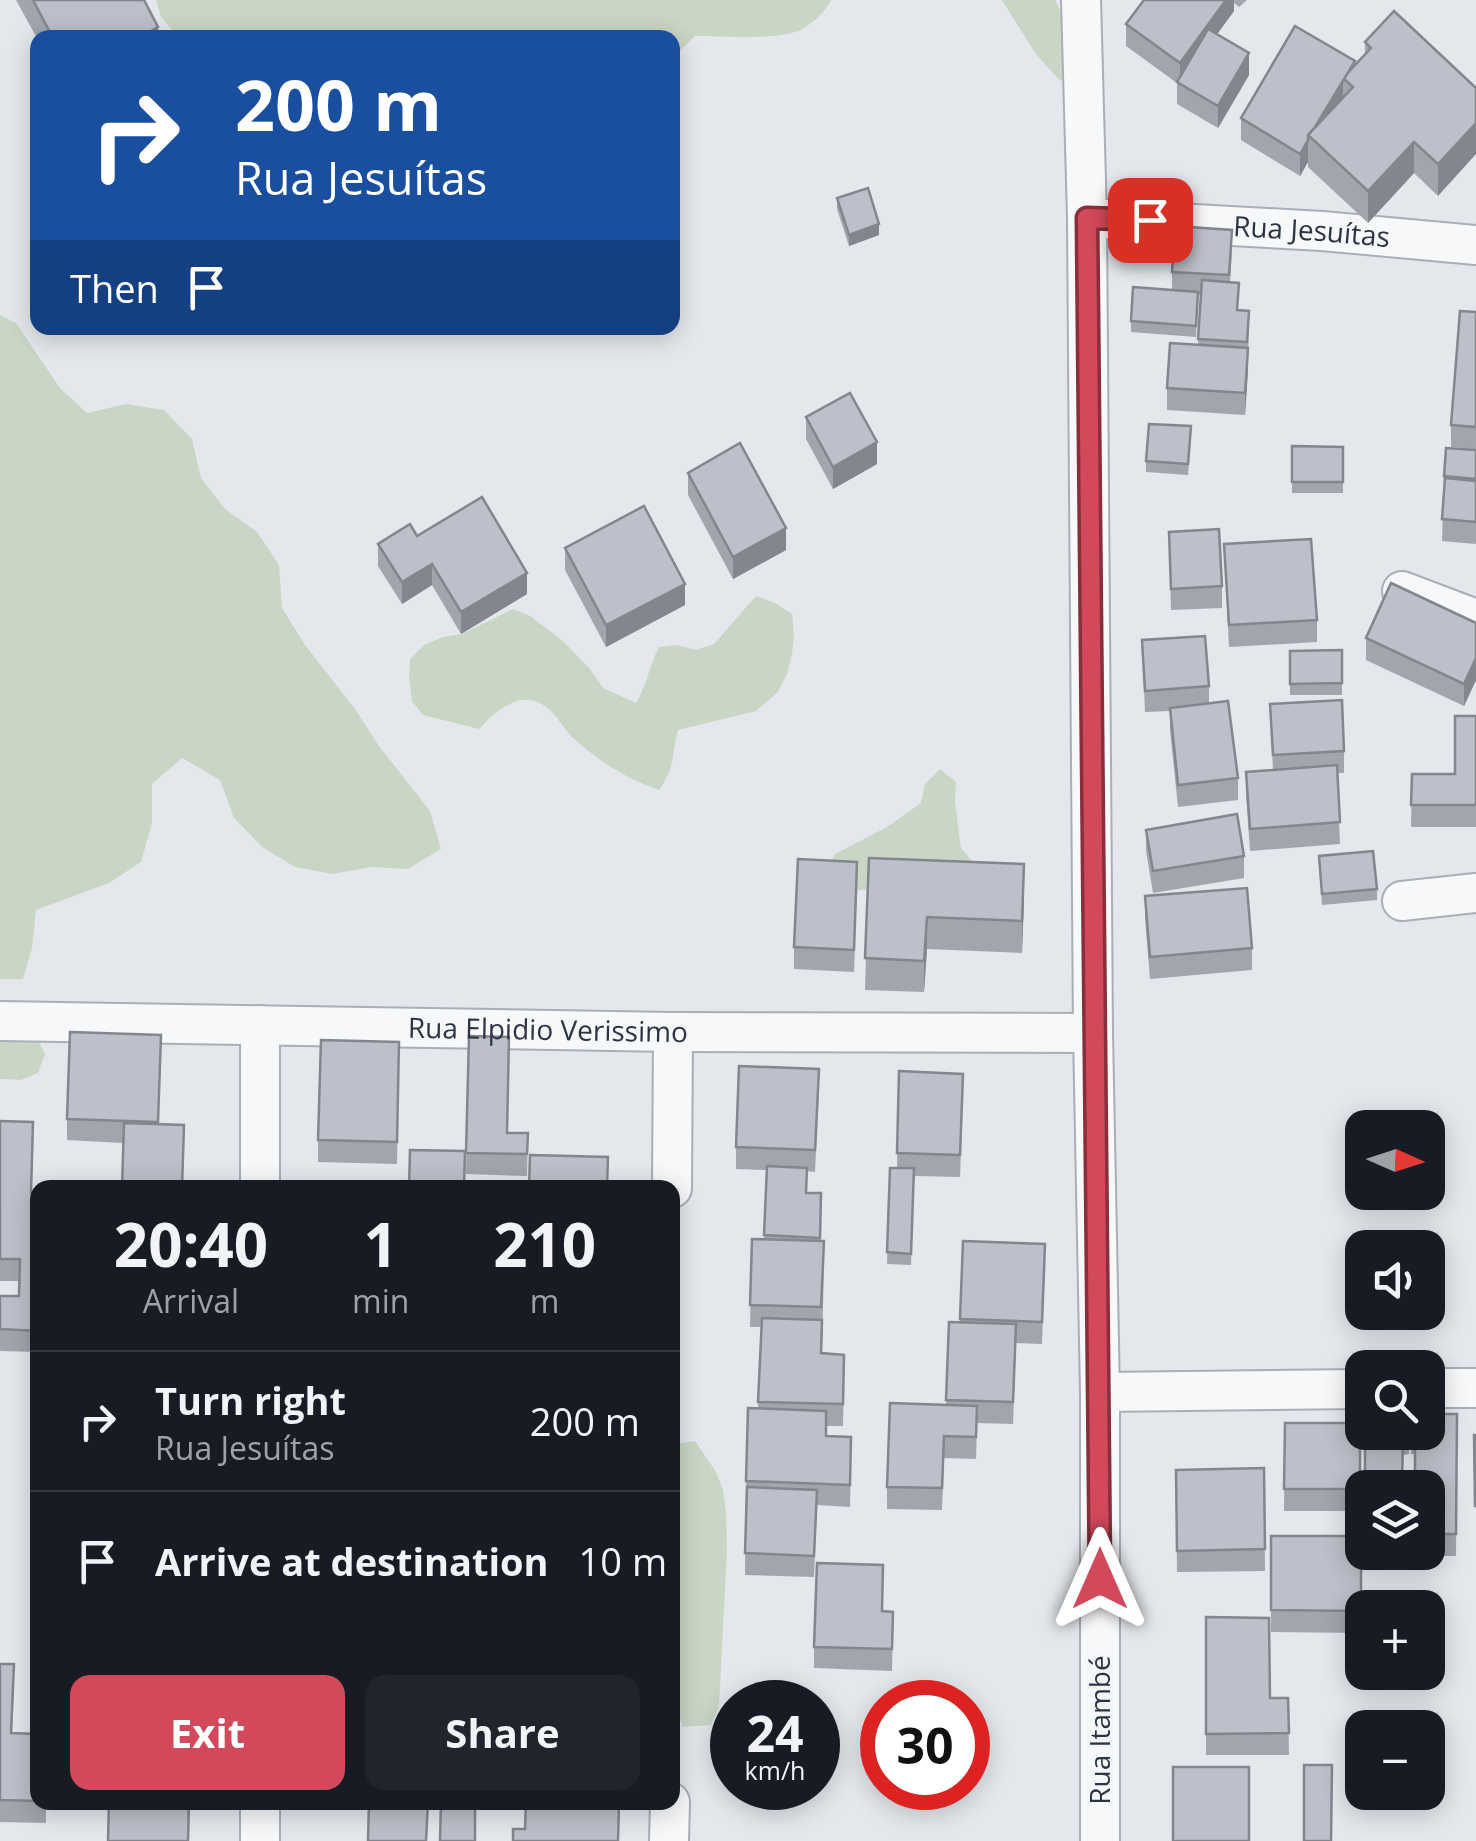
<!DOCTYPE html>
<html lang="en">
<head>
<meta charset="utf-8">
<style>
	body { margin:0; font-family:"Open Sans",sans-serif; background:#20242c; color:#f1f3f6; height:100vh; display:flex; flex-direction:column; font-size:38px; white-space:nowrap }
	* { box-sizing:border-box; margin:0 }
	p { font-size:32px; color:#9ea1a6 }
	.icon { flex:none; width:55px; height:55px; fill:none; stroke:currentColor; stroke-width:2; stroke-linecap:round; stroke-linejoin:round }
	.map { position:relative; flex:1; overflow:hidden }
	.sheet { position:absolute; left:30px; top:1180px; width:650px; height:630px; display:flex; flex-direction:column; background:#171b24; border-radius:20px; box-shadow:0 5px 25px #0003 }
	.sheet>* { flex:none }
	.banner { position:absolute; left:30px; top:30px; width:650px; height:305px; border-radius:20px; box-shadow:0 5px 25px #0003; background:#1a4fa0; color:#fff; overflow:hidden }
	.needle { width:65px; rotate:93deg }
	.buttons { position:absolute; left:1345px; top:1110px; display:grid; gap:20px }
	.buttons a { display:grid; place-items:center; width:100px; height:100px; border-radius:20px; background:#171b24; box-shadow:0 5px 25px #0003; font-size:50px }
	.speed { position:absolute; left:710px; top:1680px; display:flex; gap:20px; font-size:50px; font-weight:700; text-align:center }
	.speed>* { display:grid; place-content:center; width:130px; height:130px; border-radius:50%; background:#171b24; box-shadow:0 5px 25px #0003; line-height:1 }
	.speed small { font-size:25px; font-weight:400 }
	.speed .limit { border:15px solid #d22; background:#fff; color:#111 }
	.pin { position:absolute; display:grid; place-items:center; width:85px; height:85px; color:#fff; margin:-42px; border-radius:20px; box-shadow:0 5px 15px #0006 }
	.me { position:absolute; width:110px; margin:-55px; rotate:0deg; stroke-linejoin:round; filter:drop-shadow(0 0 8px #0008) }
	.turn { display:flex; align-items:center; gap:35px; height:210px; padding:0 40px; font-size:45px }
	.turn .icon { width:130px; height:130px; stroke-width:2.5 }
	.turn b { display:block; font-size:70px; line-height:85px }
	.then { display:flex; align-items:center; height:95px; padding:0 40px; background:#0003; gap:20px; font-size:38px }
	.eta { display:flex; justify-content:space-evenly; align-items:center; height:170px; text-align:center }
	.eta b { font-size:60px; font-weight:700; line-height:70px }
	.cta { display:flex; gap:20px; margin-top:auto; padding:20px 40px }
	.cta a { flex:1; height:115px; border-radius:20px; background:#d1495b; color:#fff; font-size:40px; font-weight:700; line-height:115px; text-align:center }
	.cta a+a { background:#20242c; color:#f1f3f6 }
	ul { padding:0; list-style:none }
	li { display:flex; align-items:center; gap:30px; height:140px; padding:0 40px; border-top:2px solid #363941 }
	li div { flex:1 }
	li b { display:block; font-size:38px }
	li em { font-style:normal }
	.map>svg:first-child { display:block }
</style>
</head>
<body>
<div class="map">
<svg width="1476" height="1841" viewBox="0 0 1476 1841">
	<rect width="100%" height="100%" fill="#e4e7ec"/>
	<g fill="#c9d6c5">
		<path d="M156 0H831C826 12 807 29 795 32 769 40 723 36 695 36L673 58 672 38 178 37 161 17Z"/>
		<polygon points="1002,0 1055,0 1070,29 1079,72 1060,81 1035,53"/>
		<polygon points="0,315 16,323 60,388 87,413 126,404 164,410 192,439 201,478 225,509 257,532 279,565 282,608 305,645 355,709 379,746 430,811 441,849 408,869 371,867 332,874 295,867 262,847 234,818 220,780 182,758 152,784 152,823 141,862 109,883 36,910 32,948 23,979 0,979"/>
		<path d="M756 596 775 603 792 614 794 636 792 654 787 674 778 692 756 711 678 730C671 757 676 766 659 790 627 779 598 761 572 737 563 728 557 715 546 707 522 688 495 711 479 729L423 715 412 701 409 678 410 659 424 645 443 637 462 634 513 609 530 616 563 641 590 669 603 688 636 703C647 685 649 666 659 647L677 645 696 650 714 644Z"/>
		<polygon points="940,769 956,782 955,802 961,848 972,861 945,888 859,890 841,885 828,870 835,854 887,827 921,803 925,784"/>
		<path d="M0 1028C24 1031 35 1030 45 1054L38 1073 21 1080 0 1079Z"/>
		<polygon points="673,1435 676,1444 695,1441 716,1472 723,1490 726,1512 727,1550 719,1706 711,1725 683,1727 678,1714"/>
	</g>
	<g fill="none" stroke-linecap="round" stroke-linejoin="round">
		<defs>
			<g id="minor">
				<polyline points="1081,0 1087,218 1093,1033 1100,1392 1100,1841"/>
				<path id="s1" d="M1087 218 1322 231 1476 245"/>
				<polyline points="1402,591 1476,619"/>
				<polyline points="1402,901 1476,893"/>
				<path id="s2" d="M0 1021 673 1032 1093 1033"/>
				<polyline points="260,1025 260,1188"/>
				<polyline points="672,1188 673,1032"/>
				<polyline points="1428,1388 1476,1388"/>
				<polyline points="1100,1392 1362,1389"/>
				<polyline points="260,1802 260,1841"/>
				<polyline points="669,1841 670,1802"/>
			</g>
		</defs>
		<use href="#minor" stroke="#a9aeb7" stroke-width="42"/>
		<use href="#minor" stroke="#f7f8fa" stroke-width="38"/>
	</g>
	<g fill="#a1a5ae">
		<polygon points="16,0 144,0 158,38 38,38 38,40"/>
		<polygon points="1144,0 1247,0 1239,7 1234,3 1234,11 1217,34 1249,75 1218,128 1177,104 1177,83 1126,46 1126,24"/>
		<polygon points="1365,42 1476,88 1438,196 1414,173 1368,223 1308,167 1308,162 1300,176 1241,140 1241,118 1355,66 1365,55"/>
		<polygon points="837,198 879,235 849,246 837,209"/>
		<polygon points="1232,251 1230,282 1238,310 1249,311 1248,370 1245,415 1167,410 1167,388 1198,345 1201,295 1198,295 1196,337 1131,332 1131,321 1172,290 1172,272"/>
		<polygon points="1476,312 1476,449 1451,447 1451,425"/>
		<polygon points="806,417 877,464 833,489 806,439"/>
		<polygon points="1191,437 1188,475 1146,472 1146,461"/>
		<polygon points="1292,446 1343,447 1343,493 1292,493"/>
		<polygon points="1476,450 1476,544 1442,541 1444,476"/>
		<polygon points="688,473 786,550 733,579 688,495"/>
		<polygon points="1169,532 1222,586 1222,608 1171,610"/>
		<polygon points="417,536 527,594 461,634 432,585 402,604 378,566 378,544"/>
		<polygon points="1224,544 1317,620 1317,642 1229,647"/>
		<polygon points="565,548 685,605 606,647 565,570"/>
		<polygon points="1476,623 1476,680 1464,706 1366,660 1366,638"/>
		<polygon points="1142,640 1209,686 1209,703 1238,778 1238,800 1178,807 1170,730 1170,711 1145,712"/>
		<polygon points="1342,650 1342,695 1290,695 1290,651"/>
		<polygon points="1270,704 1344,751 1344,773 1337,773 1340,844 1250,851 1246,794 1246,772 1273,770"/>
		<polygon points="1476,716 1476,827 1411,827 1412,774 1455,774"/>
		<polygon points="1146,830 1244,856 1244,878 1153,893 1146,851"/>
		<polygon points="1319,856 1377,889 1377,900 1322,905"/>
		<polygon points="869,858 1024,896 1022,953 927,949 924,992 865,990"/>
		<polygon points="857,883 854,972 794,969 794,947"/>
		<polygon points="1145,896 1252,948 1252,970 1150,979 1145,918"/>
		<polygon points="469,1036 507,1133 528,1133 527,1176 466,1174"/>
		<polygon points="399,1042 397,1164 318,1162 318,1140"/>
		<polygon points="161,1056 158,1124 123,1143 67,1140 67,1119"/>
		<polygon points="899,1071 963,1096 960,1177 914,1176 911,1265 887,1264 890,1168 897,1168"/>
		<polygon points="819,1091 815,1172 807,1171 807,1193 821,1193 820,1241 824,1263 822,1353 844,1376 843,1426 826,1426 826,1436 851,1459 850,1507 817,1505 814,1577 745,1575 746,1481 758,1409 761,1327 750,1327 752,1239 764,1239 767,1170 736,1169 736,1147"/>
		<polygon points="0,1121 32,1193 38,1193 38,1352 0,1351 0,1296 19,1296 19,1281 0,1281"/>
		<polygon points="963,1241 1045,1266 1042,1344 1016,1343 1013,1424 977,1423 976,1459 944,1458 942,1510 887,1509 887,1487 946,1405 949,1322 960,1323"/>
		<polygon points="1457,1414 1456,1556 1410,1556 1410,1552 1428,1552 1428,1488 1415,1454 1411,1454 1411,1432"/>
		<polygon points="1285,1423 1360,1423 1360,1511 1284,1511"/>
		<polygon points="1365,1432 1409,1432 1409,1454 1403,1455"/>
		<polygon points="1264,1468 1265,1571 1177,1572 1176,1470"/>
		<polygon points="1271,1536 1361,1536 1361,1633 1271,1632"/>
		<rect x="1364" y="1552" width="44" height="3"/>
		<polygon points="882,1611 893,1612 892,1671 814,1668 814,1647"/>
		<polygon points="1206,1617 1270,1698 1288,1698 1289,1755 1206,1755"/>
		<polygon points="0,1664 14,1686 12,1733 38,1734 38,1802 46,1802 46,1823 0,1822"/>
	</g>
	<g fill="#83868d">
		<polygon points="1226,0 1234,0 1234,11 1180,85 1180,63"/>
		<polygon points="158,27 158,38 139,38"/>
		<polygon points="1249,53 1249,75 1218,128 1218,106"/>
		<polygon points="1343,80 1343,102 1310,137"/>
		<polygon points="1476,123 1476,154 1438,196 1438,164"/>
		<polygon points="1308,140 1308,162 1300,176 1300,154"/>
		<polygon points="1414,142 1414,173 1368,223 1368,191"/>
		<polygon points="879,224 879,235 849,246 849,235"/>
		<polygon points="1248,348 1248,370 1245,415 1245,393"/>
		<polygon points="877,442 877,464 833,489 833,467"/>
		<polygon points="786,528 786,550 733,579 733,557"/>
		<polygon points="432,564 432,585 402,604 402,582"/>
		<polygon points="527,573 527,594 461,634 461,612"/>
		<polygon points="685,584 685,605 606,647 606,625"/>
		<polygon points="1476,658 1476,680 1464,706 1464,684"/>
		<polygon points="1024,864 1024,896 1022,953 1022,921"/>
		<polygon points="927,917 927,949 924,992 924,961"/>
	</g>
	<g fill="#bbc0ca" stroke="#83868d" stroke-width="2.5">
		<polygon points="33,0 144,0 158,27 139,38 53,38"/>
		<polygon points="1144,0 1226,0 1180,63 1126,24"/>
		<polygon points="1394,11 1476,88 1476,123 1438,164 1414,142 1368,191 1308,135 1353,87 1343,78 1371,48 1365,42"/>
		<polygon points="1295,26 1355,61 1315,127 1308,135 1308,140 1300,154 1241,118"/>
		<polygon points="1208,29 1249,53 1218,106 1177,82"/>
		<polygon points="868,188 879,224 849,235 837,198"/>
		<polygon points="1175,226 1232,230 1229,275 1172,272"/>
		<polygon points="1202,280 1239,283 1237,310 1249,311 1247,342 1198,339"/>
		<polygon points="1133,287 1198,292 1196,326 1131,321"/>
		<polygon points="1460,311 1476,312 1476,427 1451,425"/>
		<polygon points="1170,343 1248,348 1245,393 1167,388"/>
		<polygon points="850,393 877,442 833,467 806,417"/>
		<polygon points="1149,424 1191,426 1188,464 1146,461"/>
		<polygon points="740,443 786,528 733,557 688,473"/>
		<polygon points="1292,446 1343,447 1343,482 1292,482"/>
		<polygon points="1446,448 1476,450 1476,479 1444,476"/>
		<polygon points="1445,478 1476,481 1476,522 1442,519"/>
		<polygon points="482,497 527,573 461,612 432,564 402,582 378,544 410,524 417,536"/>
		<polygon points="644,506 685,584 606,625 565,548"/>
		<polygon points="1219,529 1222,586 1171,589 1169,532"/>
		<polygon points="1311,539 1317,620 1229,625 1224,544"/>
		<polygon points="1391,583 1476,623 1476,658 1464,684 1366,638"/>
		<polygon points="1205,636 1209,686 1145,691 1142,640"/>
		<polygon points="1342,650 1342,683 1290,684 1290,651"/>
		<polygon points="1342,700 1344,751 1273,755 1270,704"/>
		<polygon points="1228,701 1238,778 1178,785 1170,708"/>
		<polygon points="1455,716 1476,716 1476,805 1411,805 1412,774 1455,774"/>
		<polygon points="1337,765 1340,822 1250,829 1246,772"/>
		<polygon points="1237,814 1244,856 1153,871 1146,830"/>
		<polygon points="1373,851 1377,889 1322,894 1319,856"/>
		<polygon points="869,858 1024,864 1022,921 927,917 924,961 865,958"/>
		<polygon points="798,859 857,862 854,950 794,947"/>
		<polygon points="1247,888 1252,948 1150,957 1145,896"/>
		<polygon points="70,1032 161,1035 158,1122 67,1119"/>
		<polygon points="469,1036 509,1037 507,1133 528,1133 527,1154 466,1153"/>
		<polygon points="321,1040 399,1042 397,1142 318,1140"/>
		<polygon points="739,1066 819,1069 815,1150 736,1147"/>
		<polygon points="899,1071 963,1074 960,1155 897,1153"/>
		<polygon points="0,1121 33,1122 31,1193 38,1193 38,1331 0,1329 0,1296 19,1296 20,1259 0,1259"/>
		<polygon points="124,1123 184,1125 182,1188 122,1188"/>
		<polygon points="410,1150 465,1151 464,1188 409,1188"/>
		<polygon points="530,1155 608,1157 607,1188 529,1188"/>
		<polygon points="767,1166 807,1168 806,1193 821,1193 820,1238 764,1235"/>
		<polygon points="890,1168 914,1168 911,1254 887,1252"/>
		<polygon points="752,1239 824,1241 821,1307 750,1305"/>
		<polygon points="963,1241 1045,1244 1042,1322 960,1319"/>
		<polygon points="762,1318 822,1320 821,1353 844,1355 843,1404 758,1402"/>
		<polygon points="949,1322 1016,1324 1013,1402 946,1400"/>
		<polygon points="890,1403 977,1406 976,1437 944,1436 942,1488 887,1487"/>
		<polygon points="748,1408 826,1411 826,1436 851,1437 850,1485 746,1481"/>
		<polygon points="1428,1414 1457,1414 1456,1534 1428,1534 1428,1488 1415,1488 1415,1432 1428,1432"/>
		<polygon points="1285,1423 1360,1423 1360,1489 1284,1489"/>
		<polygon points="1365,1432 1409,1432 1403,1433 1402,1488 1365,1488"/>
		<polygon points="1474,1435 1476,1435 1476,1506 1475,1506"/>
		<polygon points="1264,1468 1265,1549 1177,1551 1176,1470"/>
		<polygon points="747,1487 817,1490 814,1556 745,1553"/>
		<polygon points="1271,1536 1361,1536 1361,1611 1271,1610"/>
		<polygon points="817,1563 883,1565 882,1611 893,1612 892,1649 814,1647"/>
		<polygon points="1206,1617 1269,1618 1270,1698 1288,1698 1289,1733 1206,1734"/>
		<polygon points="0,1664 14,1664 11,1733 38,1734 38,1801 0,1800"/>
		<polygon points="1304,1765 1332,1765 1331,1841 1304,1841"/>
		<rect x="1173" y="1767" width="76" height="74"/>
		<polygon points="109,1802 189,1802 188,1841 108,1841"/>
		<polygon points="369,1802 428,1802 426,1841 368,1841"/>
		<polygon points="441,1802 475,1802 475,1841 440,1841"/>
		<polygon points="526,1802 619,1804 618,1841 513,1841 513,1829 525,1829"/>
	</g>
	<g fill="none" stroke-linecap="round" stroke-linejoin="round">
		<defs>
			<polyline id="route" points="1100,1579 1087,218 1150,220"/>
		</defs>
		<use href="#route" stroke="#882f3b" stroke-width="25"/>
		<use href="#route" stroke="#d1495b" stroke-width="18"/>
	</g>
	<g text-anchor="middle" stroke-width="8" stroke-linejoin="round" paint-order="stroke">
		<g font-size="28" fill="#2b3445" stroke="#f4f6f9">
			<text dy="10" stroke="none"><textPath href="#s1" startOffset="225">Rua Jesuítas</textPath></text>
			<text dy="10" stroke="none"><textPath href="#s2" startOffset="548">Rua Elpidio Verissimo</textPath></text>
			<text transform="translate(1100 1730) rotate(-90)" y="10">Rua Itambé</text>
		</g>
	</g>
</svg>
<div class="buttons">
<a><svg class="needle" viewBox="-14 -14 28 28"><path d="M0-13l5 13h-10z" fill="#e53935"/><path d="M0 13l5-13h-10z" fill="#9ea1a6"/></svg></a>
<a><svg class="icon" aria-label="sound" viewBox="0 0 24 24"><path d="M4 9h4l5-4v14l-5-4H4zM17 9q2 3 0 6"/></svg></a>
<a><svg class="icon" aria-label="search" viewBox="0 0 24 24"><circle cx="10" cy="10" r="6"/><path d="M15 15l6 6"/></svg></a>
<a><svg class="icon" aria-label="layers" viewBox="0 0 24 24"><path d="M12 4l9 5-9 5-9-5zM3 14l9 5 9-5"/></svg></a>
<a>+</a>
<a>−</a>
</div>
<div class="speed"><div>24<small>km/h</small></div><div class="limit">30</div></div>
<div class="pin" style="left:1150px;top:220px;background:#d93025"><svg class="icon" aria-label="arrive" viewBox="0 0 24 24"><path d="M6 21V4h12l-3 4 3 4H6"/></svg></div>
<svg class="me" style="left:1100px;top:1579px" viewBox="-20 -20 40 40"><path d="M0-17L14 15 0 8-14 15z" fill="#d1495b" stroke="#fff" stroke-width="4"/></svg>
<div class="banner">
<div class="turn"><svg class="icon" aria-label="right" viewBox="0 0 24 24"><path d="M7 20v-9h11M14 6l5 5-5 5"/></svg><div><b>200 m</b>Rua Jesuítas</div></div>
<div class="then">Then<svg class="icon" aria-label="arrive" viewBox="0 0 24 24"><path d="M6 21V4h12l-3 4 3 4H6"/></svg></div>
</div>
<section class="sheet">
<div class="eta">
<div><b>20:40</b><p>Arrival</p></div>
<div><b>1</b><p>min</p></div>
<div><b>210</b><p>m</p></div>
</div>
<ul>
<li><svg class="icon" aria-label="right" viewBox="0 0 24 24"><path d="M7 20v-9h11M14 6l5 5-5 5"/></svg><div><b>Turn right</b><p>Rua Jesuítas</p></div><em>200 m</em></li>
<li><svg class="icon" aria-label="arrive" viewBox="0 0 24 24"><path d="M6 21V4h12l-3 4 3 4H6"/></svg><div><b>Arrive at destination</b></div><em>10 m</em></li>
</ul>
<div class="cta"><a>Exit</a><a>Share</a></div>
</section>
</div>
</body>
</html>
